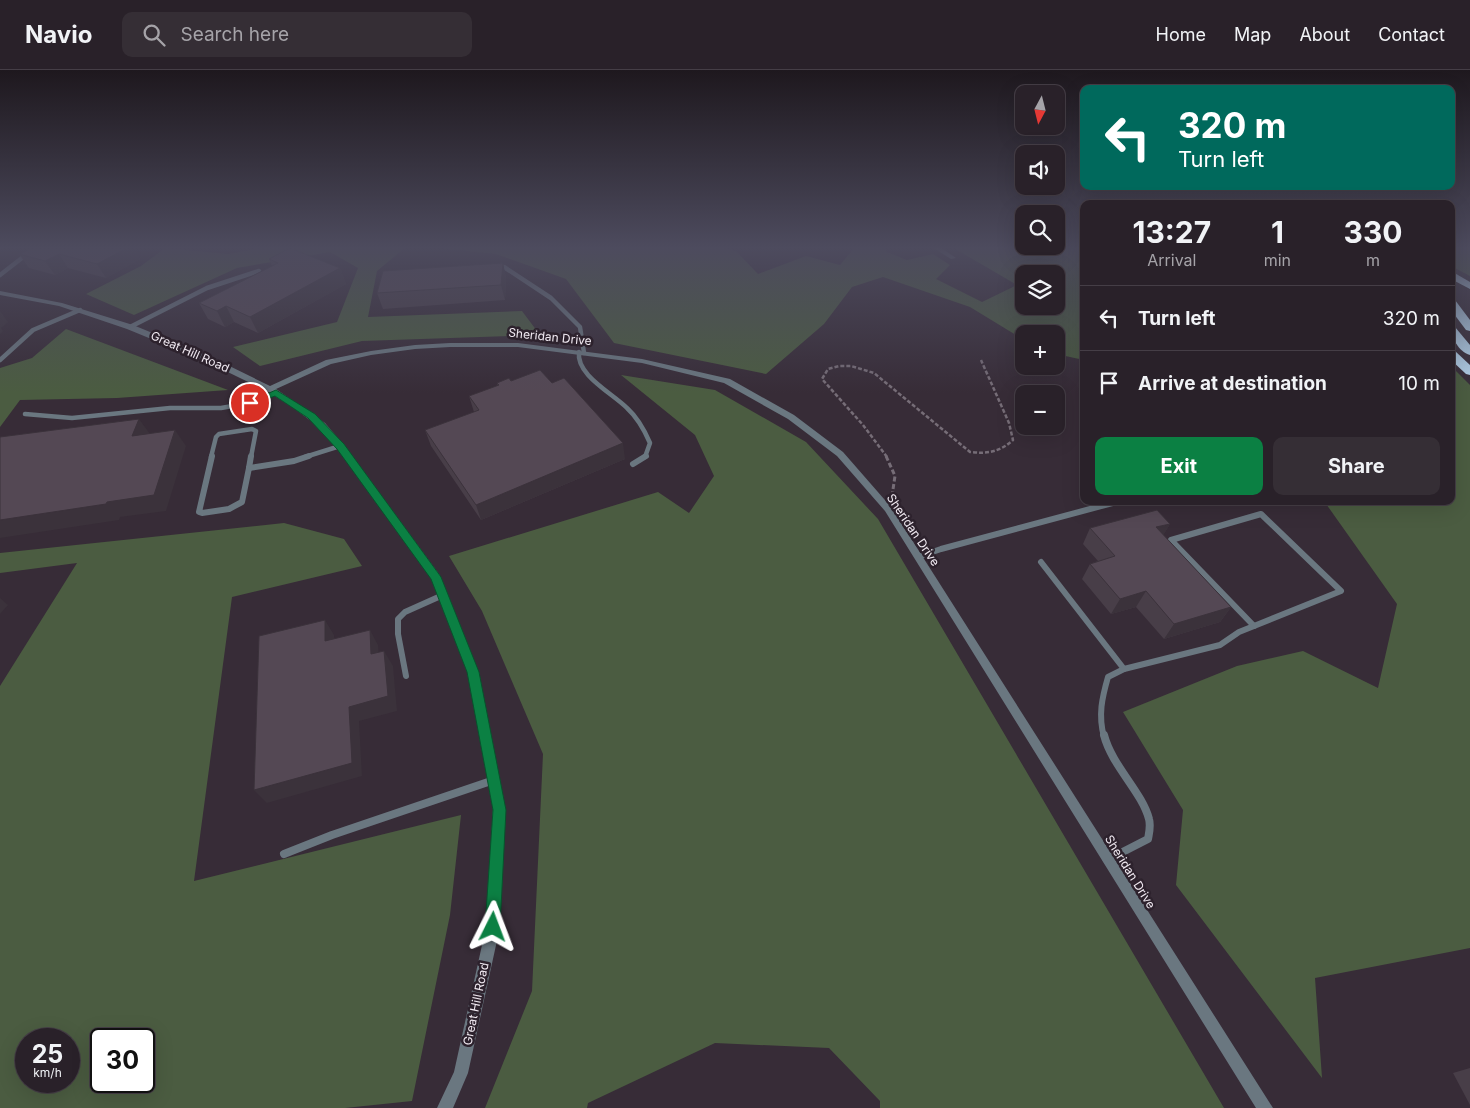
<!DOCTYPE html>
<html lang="en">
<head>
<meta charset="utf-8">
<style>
	body { margin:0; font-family:Inter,sans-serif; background:#352e35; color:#f1f3f6; height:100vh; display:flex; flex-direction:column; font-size:19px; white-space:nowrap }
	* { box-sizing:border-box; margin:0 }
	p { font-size:16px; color:#a5a3a8 }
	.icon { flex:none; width:28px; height:28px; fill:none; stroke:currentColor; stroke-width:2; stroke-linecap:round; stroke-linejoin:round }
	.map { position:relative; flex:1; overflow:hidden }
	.side { position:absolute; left:1080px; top:130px; width:375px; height:305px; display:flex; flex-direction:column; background:#292129; border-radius:10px; box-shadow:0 5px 20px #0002,0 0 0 1px #453e46 }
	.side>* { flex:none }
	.banner { position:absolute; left:1080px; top:15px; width:375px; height:105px; border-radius:10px; box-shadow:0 5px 20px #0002,0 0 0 1px #453e46; background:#00695c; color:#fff; overflow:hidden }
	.needle { width:32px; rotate:187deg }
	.controls { position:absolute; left:1015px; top:15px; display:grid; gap:10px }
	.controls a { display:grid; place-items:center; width:50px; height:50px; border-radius:10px; background:#292129; box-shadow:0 5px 20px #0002,0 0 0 1px #453e46; font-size:25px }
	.speed { position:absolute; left:15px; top:958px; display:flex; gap:10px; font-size:25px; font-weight:700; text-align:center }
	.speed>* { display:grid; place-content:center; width:65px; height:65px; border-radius:50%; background:#292129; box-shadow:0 5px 20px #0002,0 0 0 1px #453e46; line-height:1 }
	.speed small { font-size:12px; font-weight:400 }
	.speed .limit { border:2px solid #111; border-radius:8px; background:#fff; color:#111 }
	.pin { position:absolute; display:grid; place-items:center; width:42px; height:42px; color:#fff; margin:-21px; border:2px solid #fff; border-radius:50%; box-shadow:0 1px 5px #0007 }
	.me { position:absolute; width:55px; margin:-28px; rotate:3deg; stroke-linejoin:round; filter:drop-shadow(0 0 4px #0008) }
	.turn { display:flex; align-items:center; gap:18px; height:105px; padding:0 15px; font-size:22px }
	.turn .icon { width:65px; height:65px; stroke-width:2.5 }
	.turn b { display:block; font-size:35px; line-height:42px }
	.eta { display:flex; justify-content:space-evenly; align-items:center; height:85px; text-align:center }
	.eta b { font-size:30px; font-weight:700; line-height:35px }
	.button { display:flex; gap:10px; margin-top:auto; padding:10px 15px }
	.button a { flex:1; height:58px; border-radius:10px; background:#0b8043; color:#fff; font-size:20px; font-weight:700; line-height:58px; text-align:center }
	.button a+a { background:#352e35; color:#f1f3f6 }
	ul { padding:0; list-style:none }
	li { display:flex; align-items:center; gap:15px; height:65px; padding:0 15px; border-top:1px solid #453e46 }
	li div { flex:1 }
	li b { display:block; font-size:19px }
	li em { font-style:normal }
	header { display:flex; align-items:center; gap:30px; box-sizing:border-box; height:70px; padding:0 25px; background:#292129; border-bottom:1px solid #453e46 }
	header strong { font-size:24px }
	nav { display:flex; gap:28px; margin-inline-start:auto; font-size:18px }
	.search { width:350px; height:45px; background:#352e35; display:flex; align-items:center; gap:12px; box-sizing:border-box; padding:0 18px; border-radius:10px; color:#a5a3a8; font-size:19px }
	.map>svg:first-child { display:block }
</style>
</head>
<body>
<header>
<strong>Navio</strong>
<div class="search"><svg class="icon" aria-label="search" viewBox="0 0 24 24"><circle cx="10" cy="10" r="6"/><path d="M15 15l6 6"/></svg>Search here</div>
<nav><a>Home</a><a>Map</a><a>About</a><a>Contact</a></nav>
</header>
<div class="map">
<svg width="1470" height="1038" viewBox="0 0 1470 1038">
	<rect width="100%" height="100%" fill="#372c37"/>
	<g fill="#4b5c41" fill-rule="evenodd">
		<polygon points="266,177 406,177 377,201 368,247 522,241 540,265 362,271 260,296 233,277 337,252 358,198 330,182 237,198 134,245 86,224 141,196 165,178 228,184"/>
		<path d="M429 177H723L736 181 758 204 806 186 840 195 855 177H885L887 182 907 190 933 184 950 195 936 209 982 232 1017 215 952 177H1032L1041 181 1052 177H1084V290L1056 284V264H1024V270L970 237 883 207 852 217 824 254 766 304 614 273 566 209 496 184ZM1024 204H1056V236H1024Z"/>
		<polygon points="1470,177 1470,206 1451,196 1451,177"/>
		<polygon points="66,259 228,320 117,328 20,330 0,357 0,298 32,288"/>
		<polygon points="1451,296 1470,315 1470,878 1315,908 1322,1008 1176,815 1183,740 1123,642 1237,596 1303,581 1378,618 1397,534 1324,431 1451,431"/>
		<polygon points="621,305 715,320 806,372 878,449 1224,1038 880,1038 880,1031 829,978 715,973 588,1033 587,1038 485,1038 532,921 543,684 482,541 449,486 658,422 689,443 714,406 695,365"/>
		<path d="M284 453 344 469 362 496 232 527 194 811 461 745 450 845 412 1031 345 1038H0V616L77 493 0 503V483ZM26 969H69V1011H26ZM101 969H144V1011H101Z"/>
	</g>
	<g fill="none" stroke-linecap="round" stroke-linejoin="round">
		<path stroke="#766d77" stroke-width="2.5" stroke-dasharray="4 2" stroke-linecap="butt" d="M887 387 863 355 822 309 828 299 839 296H851L874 303 970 382C987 384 1000 382 1013 370L1009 353 981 290"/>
		<polyline stroke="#766d77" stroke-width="3" stroke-dasharray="5 2.5" stroke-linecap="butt" points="886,386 895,406 892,426"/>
		<g stroke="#6a7780" stroke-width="4.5">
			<polyline points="496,198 504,197 551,228 580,257 584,283"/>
			<polyline points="0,205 36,177"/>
			<polyline points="130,257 207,218 259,201"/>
			<path d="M579 282C576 305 612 323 627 338 638 348 644 359 650 373L645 387"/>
			<polyline points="0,290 33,260 80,240"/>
			<polyline points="25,344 72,348 170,338 221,338 250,333 276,323"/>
			<polyline points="211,387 216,367 219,364 252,359 256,361 251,387"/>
			<polyline points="305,387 340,376"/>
		</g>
		<g stroke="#6a7780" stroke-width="6">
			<polyline points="212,386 199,442 202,443 229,439 242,432 249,398"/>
			<polyline points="633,394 646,386"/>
			<polyline points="249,398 251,386"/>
			<polyline points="249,398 294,391 309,386"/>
			<polygon points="1261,444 1341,521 1254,556 1171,470"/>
			<polyline points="918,487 941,479 1120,431"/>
			<path d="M1041 492 1124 599 1108 607C1102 628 1098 645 1104 667"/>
			<polyline points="1124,599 1220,575 1239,562 1254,556"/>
			<polyline points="406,606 398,564 398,549 405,542 443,525"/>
		</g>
		<g stroke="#6a7780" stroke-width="8">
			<path d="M1104 665C1112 696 1142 722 1149 749 1151 756 1149 763 1148 769L1107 790"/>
			<polyline points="284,784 332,765 494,710"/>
		</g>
		<g fill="#6a7780" fill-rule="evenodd">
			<polygon points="0,177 3,177 3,178 0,180"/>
			<polygon points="932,177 940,177 956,188 951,189"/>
			<polygon points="0,221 62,233 133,255 211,287 270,316 326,290 371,281 415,275 450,273 518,273 642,289 730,309 794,345 843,382 891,437 1273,1038 1256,1038 885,441 837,386 788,349 724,313 642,293 518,277 450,277 415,279 371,285 331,294 276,319 325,353 343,374 439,504 478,602 505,739 500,857 468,1003 453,1038 437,1038 454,1002 486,857 493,739 468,602 432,508 337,378 319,357 295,339 267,321 205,291 127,259 59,236 0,225"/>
		</g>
		<g fill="#b8d8f0" fill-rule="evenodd">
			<polygon points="1451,201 1470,212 1470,219 1451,209"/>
			<polygon points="1451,229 1455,230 1470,250 1470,261 1466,260 1451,240"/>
			<path d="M1451 256 1455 257 1470 275V285C1458 282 1451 266 1451 256Z"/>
			<polygon points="1451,280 1455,281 1470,295 1470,305 1466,304 1451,290"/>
		</g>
	</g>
	<g fill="#483e48">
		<polygon points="32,178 133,178 140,189 106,208 68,198 55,205 29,198 19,184"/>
		<polygon points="269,189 340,198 346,214 258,263 234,252 225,257 208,249 199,233 272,196"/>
		<polygon points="503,193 506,208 505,230 383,239 377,223"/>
		<polygon points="511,311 552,313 625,389 481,450 431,376 425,360 474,342 469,326 498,316 497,313"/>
		<polygon points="1170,454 1163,465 1231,537 1220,552 1164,569 1136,537 1111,544 1082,509 1090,494 1098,491 1083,474 1090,458"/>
		<polygon points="1470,998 1470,1035 1453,1003"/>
	</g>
	<g fill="#3b323b">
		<polygon points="127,178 133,178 140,189 106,208 97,194"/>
		<polygon points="59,184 68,198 55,205 45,191"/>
		<polygon points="503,193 506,208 505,230 501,215"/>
		<polygon points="340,198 346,214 258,263 250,247"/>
		<polygon points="226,236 234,252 225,257 217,241"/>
		<polygon points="0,241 8,252 1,258 3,261 0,264"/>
		<polygon points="139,349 150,364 132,366"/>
		<polygon points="175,360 186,376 166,441 120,447 119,450 0,468 0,450 107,432"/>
		<polygon points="623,373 625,389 481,450 476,435"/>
		<polygon points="1170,454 1161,469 1156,457"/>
		<polygon points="1146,521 1136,537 1111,544 1120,529"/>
		<polygon points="0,528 8,535 0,544"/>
		<polygon points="1231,537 1220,552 1164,569 1174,554"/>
		<polygon points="325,550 334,565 335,586 325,571"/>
		<polygon points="370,560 378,575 380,599 371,584"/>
		<polygon points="384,581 393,596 397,641 359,651 362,706 267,733 254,720 349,637"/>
	</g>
	<g fill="#544854" stroke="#3b323b">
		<polygon points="32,178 127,178 97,194 59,184 45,191 19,184"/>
		<polygon points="290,178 340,198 250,247 226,236 217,241 199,233 278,193 269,189"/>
		<polygon points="503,193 501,215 377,223 383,201"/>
		<polygon points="540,300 552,313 564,308 623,373 476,435 425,360 479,340 469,326 499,315 497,313 509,308 511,311"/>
		<polygon points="139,349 132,366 175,360 154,425 107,432 106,434 0,450 0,367"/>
		<polygon points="1157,440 1170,454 1156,457 1231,537 1174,554 1146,521 1120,529 1090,494 1115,486 1090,458"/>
		<polygon points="325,550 325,571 370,560 371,584 384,581 388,626 349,637 352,693 254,720 259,566"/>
	</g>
	<linearGradient id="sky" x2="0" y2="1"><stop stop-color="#1e181e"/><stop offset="0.55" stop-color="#4d4b5e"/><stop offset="1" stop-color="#4d4b5e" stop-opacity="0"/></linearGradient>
	<rect width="1470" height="323" fill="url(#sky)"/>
	<polygon fill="#0b8043" stroke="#07532c" points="276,320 315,344 344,374 441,507 479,602 506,740 500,857 498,862 493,865 487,862 485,857 493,740 467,602 431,509 337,379 308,348 275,326 250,335 246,333"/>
	<g text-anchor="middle" stroke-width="5" stroke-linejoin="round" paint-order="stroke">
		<g font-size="12" fill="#f1eaf2" stroke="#2d222d">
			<text transform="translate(550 267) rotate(6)" y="4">Sheridan Drive</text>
			<text transform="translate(190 282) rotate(24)" y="4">Great Hill Road</text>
			<text transform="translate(913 460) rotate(56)" y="4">Sheridan Drive</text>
			<text transform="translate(1130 802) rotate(58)" y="4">Sheridan Drive</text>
			<text transform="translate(476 934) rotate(-78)" y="4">Great Hill Road</text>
		</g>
	</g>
</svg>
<div class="controls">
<a><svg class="needle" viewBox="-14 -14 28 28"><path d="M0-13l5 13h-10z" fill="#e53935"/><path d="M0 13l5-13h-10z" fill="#a5a3a8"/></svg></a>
<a><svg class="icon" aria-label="sound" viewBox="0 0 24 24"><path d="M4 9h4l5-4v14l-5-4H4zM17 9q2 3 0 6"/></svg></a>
<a><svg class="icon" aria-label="search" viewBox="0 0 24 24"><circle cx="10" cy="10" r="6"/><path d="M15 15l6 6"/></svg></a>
<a><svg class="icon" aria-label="layers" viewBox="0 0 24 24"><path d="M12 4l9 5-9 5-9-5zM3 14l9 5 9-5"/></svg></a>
<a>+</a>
<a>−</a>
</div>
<div class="speed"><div>25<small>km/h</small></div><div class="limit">30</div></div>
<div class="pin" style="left:250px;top:333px;background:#d93025"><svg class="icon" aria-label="arrive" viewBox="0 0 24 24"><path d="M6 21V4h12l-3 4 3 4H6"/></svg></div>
<svg class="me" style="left:493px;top:857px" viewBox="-20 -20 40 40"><path d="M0-17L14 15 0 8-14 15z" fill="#0b8043" stroke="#fff" stroke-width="4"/></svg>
<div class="banner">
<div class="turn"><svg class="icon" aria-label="left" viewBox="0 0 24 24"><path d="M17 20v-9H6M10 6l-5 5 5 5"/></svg><div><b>320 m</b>Turn left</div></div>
</div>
<section class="side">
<div class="eta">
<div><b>13:27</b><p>Arrival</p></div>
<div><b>1</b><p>min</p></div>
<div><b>330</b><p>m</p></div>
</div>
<ul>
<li><svg class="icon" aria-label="left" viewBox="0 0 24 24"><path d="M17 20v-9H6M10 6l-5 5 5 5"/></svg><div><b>Turn left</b></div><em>320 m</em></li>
<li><svg class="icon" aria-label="arrive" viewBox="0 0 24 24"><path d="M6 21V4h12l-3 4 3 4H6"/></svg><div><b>Arrive at destination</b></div><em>10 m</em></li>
</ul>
<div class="button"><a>Exit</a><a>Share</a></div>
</section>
</div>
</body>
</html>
